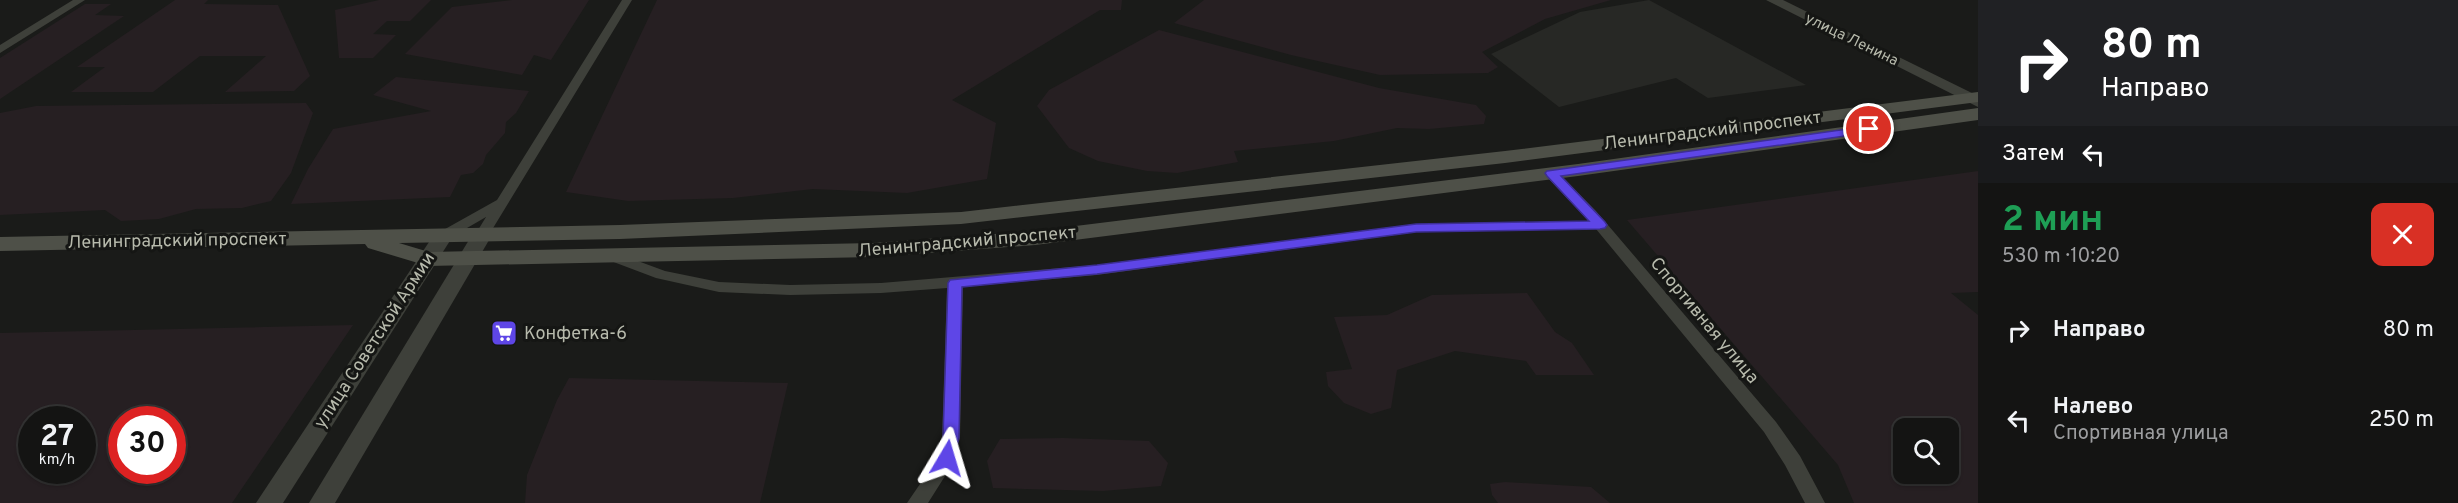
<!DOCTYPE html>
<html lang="ru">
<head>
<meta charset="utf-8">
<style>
	body { margin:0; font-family:Overpass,sans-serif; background:#1d1d1c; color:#f1f3f6; height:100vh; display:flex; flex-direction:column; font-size:22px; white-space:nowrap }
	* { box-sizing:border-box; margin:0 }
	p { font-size:20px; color:#9d9ea0 }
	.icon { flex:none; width:33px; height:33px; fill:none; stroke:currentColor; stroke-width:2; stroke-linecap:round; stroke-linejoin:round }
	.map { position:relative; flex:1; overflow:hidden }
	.side { display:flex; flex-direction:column; background:#141413; width:480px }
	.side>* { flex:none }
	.hud { background:#202124; color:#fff; overflow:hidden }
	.controls { position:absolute; left:1893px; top:418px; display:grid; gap:12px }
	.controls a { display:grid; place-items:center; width:66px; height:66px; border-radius:12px; background:#141413; box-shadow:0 2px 4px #0004,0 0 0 2px #333; font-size:30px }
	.speed { position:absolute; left:18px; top:406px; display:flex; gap:12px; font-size:30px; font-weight:700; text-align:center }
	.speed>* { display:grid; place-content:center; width:78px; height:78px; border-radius:50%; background:#141413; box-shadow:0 2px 4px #0004,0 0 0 2px #333; line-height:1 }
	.speed small { font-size:15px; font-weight:400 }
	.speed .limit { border:9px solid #d22; background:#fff; color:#111 }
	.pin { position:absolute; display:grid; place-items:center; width:51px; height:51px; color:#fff; margin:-26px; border:3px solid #fff; border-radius:50%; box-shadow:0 2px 6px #0007 }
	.me { position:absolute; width:66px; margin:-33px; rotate:7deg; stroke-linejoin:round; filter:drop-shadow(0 0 4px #0008) }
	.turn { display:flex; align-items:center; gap:21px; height:126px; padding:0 24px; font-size:27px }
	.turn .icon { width:78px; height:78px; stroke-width:2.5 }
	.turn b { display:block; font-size:42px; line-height:51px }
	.then { display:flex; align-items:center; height:57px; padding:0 24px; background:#0003; gap:12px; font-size:22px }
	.round { display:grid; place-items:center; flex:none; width:63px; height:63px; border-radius:12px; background:#1d1d1c }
	.headline { display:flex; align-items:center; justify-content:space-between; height:102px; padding:0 24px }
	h1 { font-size:36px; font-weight:700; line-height:45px; color:#1e9e55 }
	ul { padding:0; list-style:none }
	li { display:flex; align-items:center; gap:18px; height:90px; padding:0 24px }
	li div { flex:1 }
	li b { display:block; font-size:22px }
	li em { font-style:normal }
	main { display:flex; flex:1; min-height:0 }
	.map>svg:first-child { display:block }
</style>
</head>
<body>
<main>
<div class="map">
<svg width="1978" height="503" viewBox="0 0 1978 503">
	<rect width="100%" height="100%" fill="#1a1b19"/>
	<polygon fill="#272825" points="1649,0 1806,85 1708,98 1676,78 1559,107 1491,54 1580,12"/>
	<g fill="#261f22" fill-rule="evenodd">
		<polygon points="175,0 208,0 204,4 278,5 310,76 294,91 225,92 266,56 200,56 153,92 71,92 105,67 77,67"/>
		<polygon points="379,0 431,0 410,21 387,21 373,34 396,35 373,58 339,58 335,10"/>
		<polygon points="512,0 589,0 551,60 534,55 522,75 405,54 452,7"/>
		<polygon points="657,0 1122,0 1121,10 1100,10 952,100 996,123 987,179 907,193 813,189 733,198 628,201 566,192"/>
		<polygon points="1204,0 1611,0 1545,19 1482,52 1498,67 1488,73 1380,75 1291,55 1174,23"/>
		<polygon points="85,4 111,4 95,15 124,16 0,99 0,58"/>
		<polygon points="1159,30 1379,88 1476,105 1486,116 1484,124 1429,129 1397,128 1334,141 1234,151 1238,162 1177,173 1147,171 1098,161 1069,148 1037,106 1049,90"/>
		<polygon points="396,77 529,91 516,113 506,122 505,133 486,155 483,164 473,173 461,175 450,197 291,204 308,169 333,129 431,111 373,95"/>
		<polygon points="306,103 313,113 291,173 271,201 242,208 196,209 159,219 121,221 105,210 0,215 0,113 36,106"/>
		<path d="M1978 171V292L1951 293 1978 315V503H1854L1838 465 1627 220ZM1904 429H1948V474H1904Z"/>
		<polygon points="1527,293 1555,332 1572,343 1594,375 1536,375 1526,361 1455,351 1397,370 1391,408 1371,414 1344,403 1328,386 1326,372 1352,369 1334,317 1387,315 1432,295"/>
		<path d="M353 325 232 503H0V333ZM32 420H82V471H32ZM122 420H172V471H122Z"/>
		<polygon points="569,378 788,383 760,503 525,503 527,475 557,400"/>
		<polygon points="1063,438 1149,441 1168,463 1161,486 1103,491 993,488 987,461 1000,439"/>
		<polygon points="1505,482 1591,487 1610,503 1498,503 1492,495 1490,484"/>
	</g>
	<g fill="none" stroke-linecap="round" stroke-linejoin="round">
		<g fill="#3e403a" fill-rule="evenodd">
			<polygon points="73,0 85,0 0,53 0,45"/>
			<polygon points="622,0 632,0 487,238 482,239 475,235 486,217 448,239 438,239 436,236 438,233 497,200"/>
			<polygon points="1551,169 1556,170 1596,211 1776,422 1800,456 1825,503 1805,503 1785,465 1764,432 1596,229 1416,232 1097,275 963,287 960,438 952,465 928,503 907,503 933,465 942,438 947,288 881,293 790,295 719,292 656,278 603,258 600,255 608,250 665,271 719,282 790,285 881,283 1097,265 1416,224 1589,221 1546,176 1544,173 1546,170"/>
		</g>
		<g fill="#3e403a" fill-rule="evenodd">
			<polygon points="1766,0 1783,0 1978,96 1978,107"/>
			<polygon points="482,229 489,231 492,235 335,503 309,503 472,235 475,231"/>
			<polygon points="443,230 450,232 453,236 283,503 256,503 433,236 436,232"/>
		</g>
		<polygon fill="#4e5048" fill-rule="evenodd" points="1978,92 1978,102 1505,163 961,224 620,239 399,243 429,252 873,243 1035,231 1578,164 1978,108 1978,120 1578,176 1035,245 873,257 428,266 368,248 365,244 0,251 0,237 620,225 961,212 1505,151"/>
	</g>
	<polygon fill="#5e46e7" stroke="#3d2e96" stroke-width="1.5" points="1869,126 1874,129 1873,132 1561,176 1605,222 1607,225 1605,228 1600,229 1416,232 1097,274 962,287 959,438 953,462 947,464 941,462 939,458 943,438 948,283 950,280 1097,265 1416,224 1589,221 1547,176 1545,173 1547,171"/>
	<defs>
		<symbol id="supermarket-square" viewBox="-11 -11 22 22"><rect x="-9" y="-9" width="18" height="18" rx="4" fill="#5e46e7" stroke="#151614"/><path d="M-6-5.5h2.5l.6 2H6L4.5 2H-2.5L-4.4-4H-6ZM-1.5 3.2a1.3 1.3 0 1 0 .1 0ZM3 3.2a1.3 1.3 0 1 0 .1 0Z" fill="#fff"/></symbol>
	</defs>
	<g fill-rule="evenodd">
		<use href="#supermarket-square" x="489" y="318" width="30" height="30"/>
	</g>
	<g text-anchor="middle" stroke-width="6" stroke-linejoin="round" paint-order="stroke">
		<g font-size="15" fill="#b7baac" stroke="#151614">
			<text transform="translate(1852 39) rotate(26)" y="5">улица Ленина</text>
		</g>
		<g font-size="18" fill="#b7baac" stroke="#151614">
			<text transform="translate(1712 130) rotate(-7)" y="6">Ленинградский проспект</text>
			<text transform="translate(177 240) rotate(-1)" y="6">Ленинградский проспект</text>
			<text transform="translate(967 241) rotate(-5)" y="6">Ленинградский проспект</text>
			<text transform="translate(1705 320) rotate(50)" y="6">Спортивная улица</text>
			<text transform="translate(374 340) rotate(-57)" y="6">улица Советской Армии</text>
		</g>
		<g font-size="18" fill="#b7baac" stroke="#151614" text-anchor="start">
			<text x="524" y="339">Конфетка-6</text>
		</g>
	</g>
</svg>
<div class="controls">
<a><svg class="icon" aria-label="search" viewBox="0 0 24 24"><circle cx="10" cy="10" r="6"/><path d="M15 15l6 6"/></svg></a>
</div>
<div class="speed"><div>27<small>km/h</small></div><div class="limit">30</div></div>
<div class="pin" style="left:1869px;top:129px;background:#d93025"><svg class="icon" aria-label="arrive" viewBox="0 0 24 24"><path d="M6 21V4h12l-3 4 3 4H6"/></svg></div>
<svg class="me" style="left:947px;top:458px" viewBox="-20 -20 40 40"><path d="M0-17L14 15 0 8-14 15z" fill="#5e46e7" stroke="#fff" stroke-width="4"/></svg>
</div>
<section class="side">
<div class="hud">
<div class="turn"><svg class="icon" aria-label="right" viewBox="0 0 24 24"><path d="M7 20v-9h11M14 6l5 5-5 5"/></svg><div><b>80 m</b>Направо</div></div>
<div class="then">Затем<svg class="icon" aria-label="left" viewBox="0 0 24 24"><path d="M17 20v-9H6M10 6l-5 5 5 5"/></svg></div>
</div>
<div class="headline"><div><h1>2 мин</h1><p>530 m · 10:20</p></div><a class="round" style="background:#d93025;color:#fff"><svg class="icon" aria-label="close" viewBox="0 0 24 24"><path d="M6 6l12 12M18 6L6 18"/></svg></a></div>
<ul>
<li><svg class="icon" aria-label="right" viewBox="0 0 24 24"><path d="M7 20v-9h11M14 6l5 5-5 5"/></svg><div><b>Направо</b></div><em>80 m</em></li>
<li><svg class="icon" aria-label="left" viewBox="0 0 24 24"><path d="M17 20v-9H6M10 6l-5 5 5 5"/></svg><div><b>Налево</b><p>Спортивная улица</p></div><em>250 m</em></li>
</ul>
</section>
</main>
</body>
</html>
